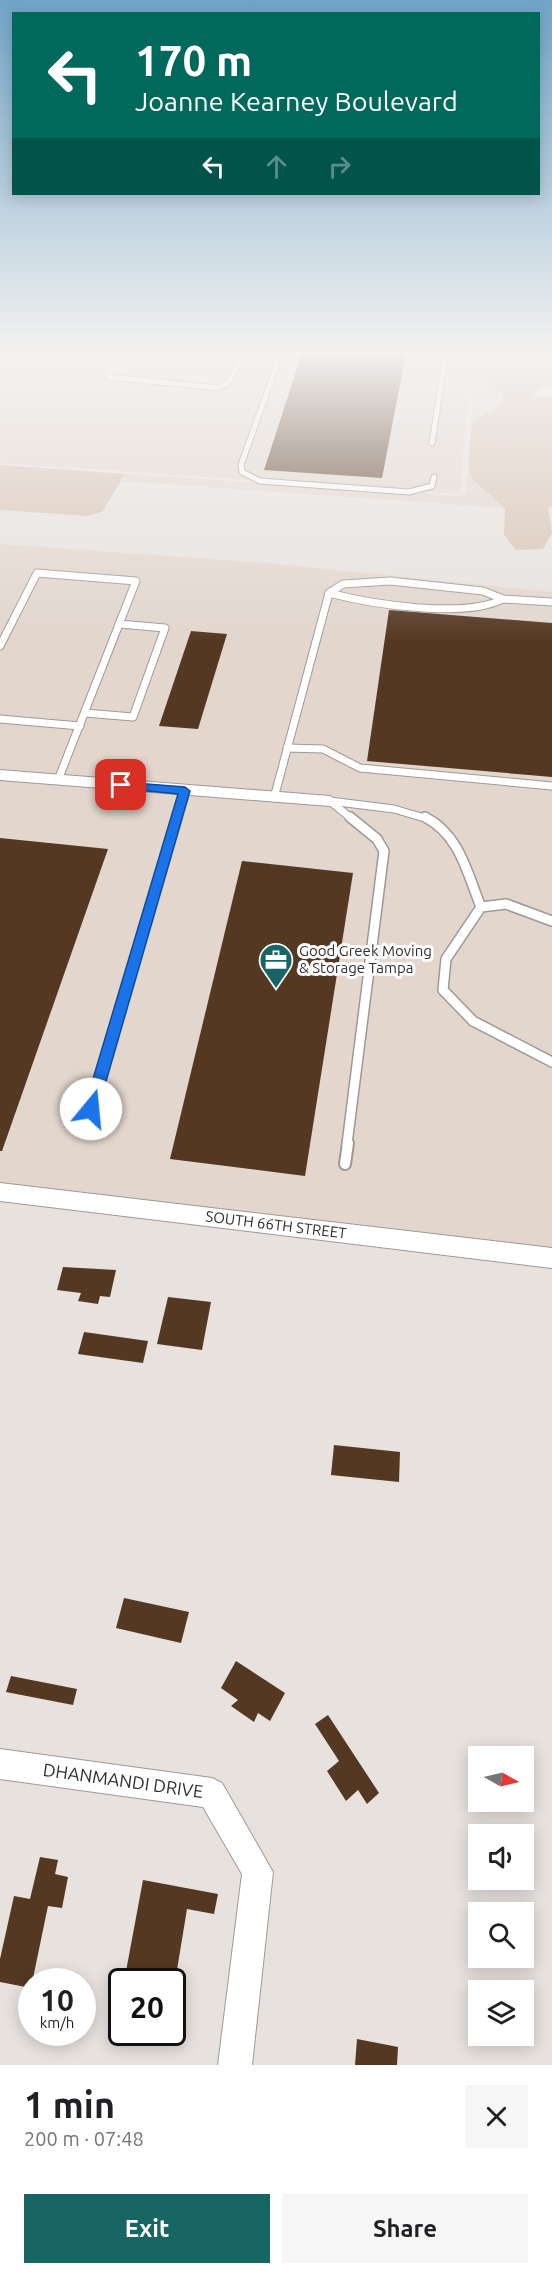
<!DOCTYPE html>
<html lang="en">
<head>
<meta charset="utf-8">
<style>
	body { margin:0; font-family:Ubuntu,sans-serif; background:#f6f6f6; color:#202124; height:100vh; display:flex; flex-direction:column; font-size:22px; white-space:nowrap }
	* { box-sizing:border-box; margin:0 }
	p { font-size:20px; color:#757577 }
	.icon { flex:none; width:33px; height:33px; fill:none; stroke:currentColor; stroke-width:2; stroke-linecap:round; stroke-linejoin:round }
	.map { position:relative; height:2065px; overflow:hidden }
	.details { display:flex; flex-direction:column; background:#fff; flex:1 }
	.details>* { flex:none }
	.banner { position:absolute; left:12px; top:12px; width:528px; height:183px; border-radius:0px; box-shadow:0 3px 15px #0003; background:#00695c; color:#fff; overflow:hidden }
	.needle { width:39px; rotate:98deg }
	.buttons { position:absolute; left:468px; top:1746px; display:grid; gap:12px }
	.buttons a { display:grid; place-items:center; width:66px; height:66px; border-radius:0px; background:#fff; box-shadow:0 3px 15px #0003; font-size:30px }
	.speed { position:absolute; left:18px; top:1968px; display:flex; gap:12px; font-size:30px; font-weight:700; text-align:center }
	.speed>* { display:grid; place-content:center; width:78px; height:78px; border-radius:50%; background:#fff; box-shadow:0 3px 15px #0003; line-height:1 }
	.speed small { font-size:15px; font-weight:400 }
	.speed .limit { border:3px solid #111; border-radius:9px; background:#fff; color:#111 }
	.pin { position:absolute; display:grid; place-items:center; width:51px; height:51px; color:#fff; margin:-26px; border-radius:12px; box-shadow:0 3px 9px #0006 }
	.me { position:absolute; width:66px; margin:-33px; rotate:17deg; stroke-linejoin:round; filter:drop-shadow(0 0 4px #0008) }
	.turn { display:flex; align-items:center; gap:21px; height:126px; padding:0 24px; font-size:27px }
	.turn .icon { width:78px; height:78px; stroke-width:2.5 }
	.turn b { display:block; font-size:42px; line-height:51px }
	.lanes { display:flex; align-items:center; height:57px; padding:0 24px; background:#0003; justify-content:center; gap:30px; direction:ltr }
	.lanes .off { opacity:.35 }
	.round { display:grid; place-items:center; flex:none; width:63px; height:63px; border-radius:0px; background:#f6f6f6 }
	.head { display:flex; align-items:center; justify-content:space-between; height:102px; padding:0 24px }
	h1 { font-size:36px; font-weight:600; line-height:45px }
	.primary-button { display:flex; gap:12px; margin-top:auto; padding:12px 24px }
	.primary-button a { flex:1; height:69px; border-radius:0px; background:#186663; color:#fff; font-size:24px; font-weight:600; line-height:69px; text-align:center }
	.primary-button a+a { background:#f6f6f6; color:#202124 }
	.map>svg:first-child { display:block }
</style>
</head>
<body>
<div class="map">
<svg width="552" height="2065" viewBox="0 0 552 2065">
	<rect width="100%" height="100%" fill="#e7e2de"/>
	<g fill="#e2d6cd">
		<polygon points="0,353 471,353 460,494 0,463"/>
		<polygon points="477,353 482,379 503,393 503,405 471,424"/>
		<polygon points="468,466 472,479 506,508 123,481 125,474 462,496 466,494"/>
		<polygon points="0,544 266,563 552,592 552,1249 0,1183 0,780 338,807 339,797 0,770"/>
	</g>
	<g fill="#d7c2b2">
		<path d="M478 353H504V363L512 365 537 353H552V386C543 386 537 389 533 397H552V506L548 507 552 533 543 549 516 550 504 535 505 508 472 479 468 466 472 421 503 405V393L482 379 477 363Z"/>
		<polygon points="0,465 125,474 102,512 88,516 0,510"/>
	</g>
	<g fill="#543822">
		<polygon points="302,353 406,353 382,478 264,470"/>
		<polygon points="389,610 552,623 552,777 367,761"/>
		<polygon points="191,631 227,634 198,729 159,726"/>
		<polygon points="0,838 108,849 2,1151 0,1151"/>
		<polygon points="242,861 353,873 305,1176 170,1159"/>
		<polygon points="63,1267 116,1270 110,1297 100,1296 98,1304 78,1301 81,1293 57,1290"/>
		<polygon points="168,1297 211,1302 202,1350 157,1344"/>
		<polygon points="84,1332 148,1341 143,1363 78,1354"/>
		<polygon points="334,1445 400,1452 399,1482 331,1475"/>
		<polygon points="124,1598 189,1612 181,1643 116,1628"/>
		<polygon points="236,1661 285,1693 270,1721 258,1713 254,1722 231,1706 238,1700 221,1688"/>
		<polygon points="11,1676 77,1689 73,1705 6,1692"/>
		<polygon points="328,1715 379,1793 367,1804 358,1790 346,1801 327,1771 339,1761 315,1724"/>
		<polygon points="40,1857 58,1860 55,1874 68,1877 62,1908 48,1906 31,1988 0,1982 0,1959 14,1896 30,1899"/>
		<polygon points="143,1880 218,1894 214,1914 187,1909 175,1982 124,1982"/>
		<polygon points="357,2039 398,2047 397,2065 355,2065"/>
	</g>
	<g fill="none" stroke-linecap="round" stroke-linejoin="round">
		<defs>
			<g id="service-far3">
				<polyline points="121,353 108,377 219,388 228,383 244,353"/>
				<polyline points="281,353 241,465 242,472 260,481 409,492 432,486 434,477"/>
				<polyline points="432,443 446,353"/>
			</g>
			<g id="service-far2">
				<path d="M329 593C371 604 464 619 503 599"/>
				<polyline points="0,646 37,573 136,581 58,780"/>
				<polyline points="85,713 133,717 165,628 119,624"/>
				<polyline points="0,719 80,726"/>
				<polyline points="287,748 323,749 360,768 552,786"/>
				<polyline points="274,798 329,593 343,584 390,581 483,591 503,599 552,602"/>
				<polyline points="330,801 352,819"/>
				<polyline points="330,801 394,809 428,819"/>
				<polyline points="177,819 185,791"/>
			</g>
			<g id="service-far1">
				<path d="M425 817C460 835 467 873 481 907"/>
				<polyline points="552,921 506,904 481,907 446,959 443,990 473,1021 552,1062"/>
				<polyline points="84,1131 177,817"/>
				<polyline points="347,1144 384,851 377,839 350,817"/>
			</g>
			<polyline id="service" points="345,1164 348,1143"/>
			<g id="minor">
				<polygon points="0,770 330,796 338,801 330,806 0,780"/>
				<polygon points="0,1183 552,1248 552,1268 0,1201"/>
				<polygon points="0,1749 212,1778 222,1783 273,1872 252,2065 218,2065 242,1874 203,1807 0,1779"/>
			</g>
		</defs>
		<use href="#service-far3" stroke="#9e9995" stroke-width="7"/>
		<use href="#service-far2" stroke="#9e9995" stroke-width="9"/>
		<use href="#service-far1" stroke="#9e9995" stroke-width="12"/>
		<use href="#service" stroke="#9e9995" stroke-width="14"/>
		<use href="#minor" stroke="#9e9995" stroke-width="2"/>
		<use href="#service-far3" stroke="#fff" stroke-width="5"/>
		<use href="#service-far2" stroke="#fff" stroke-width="7"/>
		<use href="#service-far1" stroke="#fff" stroke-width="9"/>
		<use href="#service" stroke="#fff" stroke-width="10"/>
		<use href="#minor" fill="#fff" fill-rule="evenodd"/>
	</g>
	<linearGradient id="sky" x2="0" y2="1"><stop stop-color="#71a5c8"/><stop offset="0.55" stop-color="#f4f2f0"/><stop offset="1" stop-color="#f4f2f0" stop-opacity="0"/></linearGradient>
	<rect width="552" height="642" fill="url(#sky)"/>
	<polygon fill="#1a73e8" stroke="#114b97" stroke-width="1.5" points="121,782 185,787 190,791 98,1109 91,1114 84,1109 178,794 117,788 116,785"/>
	<defs>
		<symbol id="office-pin" viewBox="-11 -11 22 30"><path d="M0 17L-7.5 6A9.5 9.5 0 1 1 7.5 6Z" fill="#186663" stroke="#fff"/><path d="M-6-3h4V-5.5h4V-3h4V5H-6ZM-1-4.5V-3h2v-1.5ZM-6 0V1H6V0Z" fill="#fff"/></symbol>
	</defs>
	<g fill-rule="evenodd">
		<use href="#office-pin" x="257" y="941" width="38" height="52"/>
	</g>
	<g text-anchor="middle" stroke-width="6" stroke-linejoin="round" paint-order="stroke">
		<g font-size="15" fill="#302e2d" stroke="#fff" text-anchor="start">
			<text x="299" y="956">Good Greek Moving<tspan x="299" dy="17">&amp; Storage Tampa</tspan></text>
		</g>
		<g font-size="15" fill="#302e2d" stroke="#fff">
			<text transform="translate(276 1225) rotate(7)" y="5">SOUTH 66TH STREET</text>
		</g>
		<g font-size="18" fill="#302e2d" stroke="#fff">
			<text transform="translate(123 1781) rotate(8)" y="6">DHANMANDI DRIVE</text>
		</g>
	</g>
</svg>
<div class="buttons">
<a><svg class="needle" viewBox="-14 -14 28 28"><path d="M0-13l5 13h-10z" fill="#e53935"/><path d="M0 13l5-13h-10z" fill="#757577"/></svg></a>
<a><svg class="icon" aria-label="sound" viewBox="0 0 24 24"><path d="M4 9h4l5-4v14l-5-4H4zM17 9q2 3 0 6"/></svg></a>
<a><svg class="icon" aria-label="search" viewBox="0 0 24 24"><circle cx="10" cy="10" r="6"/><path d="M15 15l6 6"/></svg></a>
<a><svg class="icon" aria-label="layers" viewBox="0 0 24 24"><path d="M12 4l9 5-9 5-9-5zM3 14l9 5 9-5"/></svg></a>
</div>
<div class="speed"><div>10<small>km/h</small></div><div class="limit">20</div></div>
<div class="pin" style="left:121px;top:785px;background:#d93025"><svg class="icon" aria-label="arrive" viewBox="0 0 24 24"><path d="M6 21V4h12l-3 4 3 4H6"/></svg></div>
<svg class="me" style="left:91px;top:1109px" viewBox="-20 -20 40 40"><circle r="19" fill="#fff"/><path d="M0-13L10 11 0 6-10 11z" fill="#1a73e8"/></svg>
<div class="banner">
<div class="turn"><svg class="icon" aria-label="left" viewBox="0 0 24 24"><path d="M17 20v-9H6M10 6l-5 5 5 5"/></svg><div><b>170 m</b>Joanne Kearney Boulevard</div></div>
<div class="lanes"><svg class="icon" aria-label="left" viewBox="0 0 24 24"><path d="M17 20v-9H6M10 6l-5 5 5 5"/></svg><svg class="icon off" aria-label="ahead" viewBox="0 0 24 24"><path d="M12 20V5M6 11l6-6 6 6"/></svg><svg class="icon off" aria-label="right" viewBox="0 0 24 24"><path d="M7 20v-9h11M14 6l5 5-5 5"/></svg></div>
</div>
</div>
<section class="details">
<div class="head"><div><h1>1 min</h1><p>200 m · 07:48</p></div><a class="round"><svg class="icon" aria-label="close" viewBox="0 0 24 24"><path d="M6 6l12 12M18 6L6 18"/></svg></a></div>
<div class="primary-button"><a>Exit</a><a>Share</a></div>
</section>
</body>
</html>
